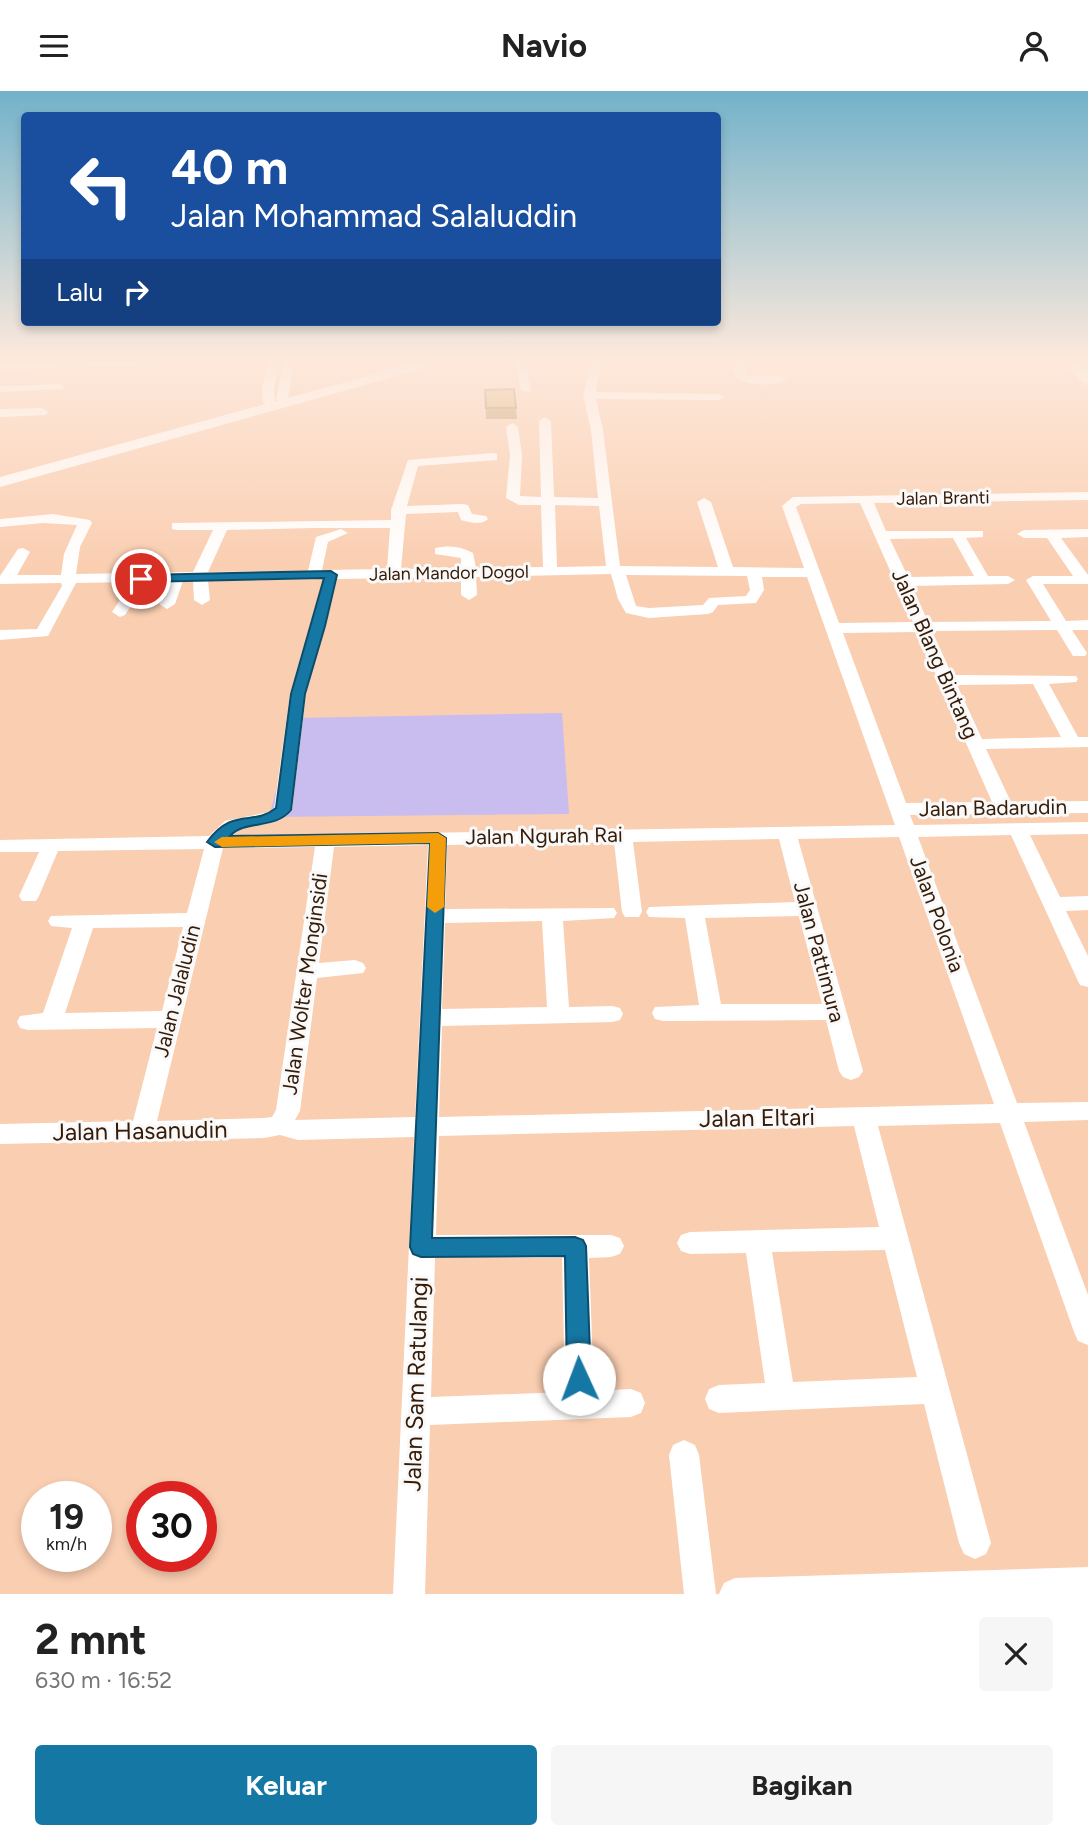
<!DOCTYPE html>
<html lang="id">
<head>
<meta charset="utf-8">
<style>
	body { margin:0; font-family:Figtree,sans-serif; background:#f6f6f6; color:#222; height:100vh; display:flex; flex-direction:column; font-size:26px; white-space:nowrap }
	* { box-sizing:border-box; margin:0 }
	p { font-size:23px; color:#767676 }
	.icon { flex:none; width:38px; height:38px; fill:none; stroke:currentColor; stroke-width:2; stroke-linecap:round; stroke-linejoin:round }
	.map { position:relative; height:1503px; overflow:hidden }
	.side { display:flex; flex-direction:column; background:#fff; flex:1 }
	.side>* { flex:none }
	.top-card { position:absolute; left:21px; top:21px; width:700px; height:214px; border-radius:7px; box-shadow:0 4px 10px #0003; background:#1a4fa0; color:#fff; overflow:hidden }
	.speed { position:absolute; left:21px; top:1390px; display:flex; gap:14px; font-size:35px; font-weight:700; text-align:center }
	.speed>* { display:grid; place-content:center; width:91px; height:91px; border-radius:50%; background:#fff; box-shadow:0 4px 10px #0003; line-height:1 }
	.speed small { font-size:18px; font-weight:400 }
	.speed .limit { border:10px solid #d22; background:#fff; color:#111 }
	.pin { position:absolute; display:grid; place-items:center; width:60px; height:60px; color:#fff; margin:-30px; border:4px solid #fff; border-radius:50%; box-shadow:0 2px 7px #0007 }
	.me { position:absolute; width:77px; margin:-38px; rotate:358deg; stroke-linejoin:round; filter:drop-shadow(0 0 5px #0008) }
	.turn { display:flex; align-items:center; gap:24px; height:147px; padding:0 35px; font-size:32px }
	.turn .icon { width:91px; height:91px; stroke-width:2.5 }
	.turn b { display:block; font-size:49px; line-height:60px }
	.then { display:flex; align-items:center; height:66px; padding:0 35px; background:#0003; gap:14px; font-size:26px }
	.round { display:grid; place-items:center; flex:none; width:74px; height:74px; border-radius:7px; background:#f6f6f6 }
	.summary { display:flex; align-items:center; justify-content:space-between; height:119px; padding:0 35px }
	h1 { font-size:42px; font-weight:700; line-height:52px }
	.action { display:flex; gap:14px; margin-top:auto; padding:14px 35px }
	.action a { flex:1; height:80px; border-radius:7px; background:#1577a3; color:#fff; font-size:28px; font-weight:700; line-height:80px; text-align:center }
	.action a+a { background:#f6f6f6; color:#222 }
	header { display:flex; justify-content:space-between; align-items:center; height:91px; padding:0 35px; background:#fff; font-size:32px; font-weight:700 }
	.map>svg:first-child { display:block }
</style>
</head>
<body>
<header><svg class="icon" aria-label="menu" viewBox="0 0 24 24"><path d="M4 6h16M4 12h16M4 18h16"/></svg>Navio<svg class="icon" aria-label="person" viewBox="0 0 24 24"><circle cx="12" cy="8" r="4"/><path d="M4 21q1-7 8-7t8 7"/></svg></header>
<div class="map">
<svg width="1088" height="1503" viewBox="0 0 1088 1503">
	<rect width="100%" height="100%" fill="#faceb1"/>
	<polygon fill="#c8bdee" points="562,622 569,723 269,726 295,627"/>
	<g fill="none" stroke-linecap="round" stroke-linejoin="round">
		<g fill="#fff" fill-rule="evenodd">
			<polygon points="210,268 213,270 207,273 0,278 0,272 3,272"/>
			<polygon points="269,268 279,268 274,297 275,310 280,315 274,319 263,311 262,297"/>
			<polygon points="285,268 295,268 288,307 293,311 287,315 276,308"/>
			<polygon points="515,268 525,268 531,301 521,299"/>
			<path d="M592 268H602L596 301 719 303 725 306 719 309 596 308 603 339 620 475 718 476 697 411 704 407 711 411 733 476 804 477 782 415 793 406 1088 401V409L874 412 886 440H983V446L966 447 988 485H1008L1015 489 1008 493 912 495 928 531 1051 530 1026 489 1033 485H1073L1047 447H1024L1017 443 1024 439 1088 438V446L1061 447 1088 484V493H1043L1066 530 1088 529V539H1072L1087 562 1085 565H1073L1057 539 932 540 952 584 1076 585 1078 588 1076 591 1049 593 1078 646H1088V656L986 658 1011 711 1088 710V722L910 724 914 734 1088 731V743L1030 744 1060 806 1088 805V819L1066 820 1088 865V896L1080 894 1077 888 1011 744 918 746 1017 1012 1088 1011V1029L1024 1031 1088 1204V1254L1078 1250 1074 1241 1000 1032 878 1035 991 1452 986 1463 975 1468 964 1463 959 1452 924 1313 719 1322 709 1318 705 1308 709 1298 719 1294 765 1292 746 1162 690 1163 681 1160 677 1152 681 1144 690 1141 879 1136 854 1035 439 1045 436 1144H611L620 1147 624 1155 620 1163 611 1166 589 1167 594 1300 631 1298 641 1302 645 1312 641 1322 631 1326 430 1334 425 1503H393L414 1046 298 1049 280 1044 264 1047 0 1053V1033L133 1030 157 937 28 939 20 937 17 931 20 925 43 922 72 837 51 835 48 830 51 825 187 822 204 758 58 760 39 805 36 810H22L19 805 39 761H0V749L209 745 225 730 269 721 274 717 290 603 323 488 208 490 210 509 202 514 194 509 193 490H183L175 513 167 518 159 513 168 491H146L125 524 120 526 112 521 132 491 76 492 48 545 0 549V539L37 538 62 495 61 492 0 493V485L18 458 23 457 30 461 17 484H61L64 463 77 434 43 432 0 436V428L53 423 90 429 92 432 80 456 76 483 193 481 213 439H177L172 438V432L391 429V419L408 369 493 362 497 363V369L418 375 407 415 463 413 468 414 472 423 486 425 488 428C482 435 469 431 461 429L458 421 406 423 401 478 461 477V467L435 463V457C449 454 461 455 473 462L476 477 543 476 541 414H519L506 407 510 364 506 336 512 332 518 336 522 364 520 405 541 406 539 330 545 326 551 330 554 406 598 407 591 339 583 304ZM860 412 913 531 839 532 796 416 801 413ZM555 414 599 415 606 475 557 476ZM314 437H390L387 478 322 479 328 451 348 442 341 438 316 446 308 480 208 481 227 439ZM953 447 974 485 908 486 890 448ZM611 483 618 508 626 522 649 527 708 523 713 521 718 514 756 512 764 499 762 486H807L895 734 232 745C249 728 277 740 292 719L306 603 337 488 461 486V504L469 509 477 504 476 486ZM626 484 747 485 750 499 746 505 709 507 703 514 649 517 636 515ZM917 541 992 711 906 712 843 542ZM1033 593 1061 646 982 648 957 594ZM899 746 994 1013 439 1026 442 935 612 931 620 929 623 923 620 917 612 915 569 916 563 830 614 827 617 822 614 817 445 818 447 754 614 751 622 821 625 826H639L642 821 633 751 779 748 795 811 649 816 646 821 649 826 685 827 699 914 655 916 652 922 655 928 663 930 826 929 839 980 843 986 851 989 859 986 863 980 798 748ZM428 754 415 1026 295 1029 300 1020 317 887 363 882 366 877 363 872 355 869 319 872 334 756ZM315 756 276 1019 272 1026 264 1027 157 1030 223 757ZM799 825 822 913H721L705 827ZM542 830 547 916 442 918 445 832ZM183 836 162 920 65 922 93 837ZM885 1159 917 1286 793 1291 772 1161ZM435 1167H562L565 1301 431 1306Z"/>
			<path d="M737 268H747L745 280 747 285H781L787 288C774 296 753 294 739 289L733 280Z"/>
			<polygon points="59,293 63,294 63,298 0,301 0,295"/>
			<polygon points="42,317 48,321 46,324 0,326 0,318"/>
			<polygon points="684,1349 695,1354 699,1364 716,1503 684,1503 669,1364 673,1354"/>
			<polygon points="1088,1476 1088,1503 719,1503 724,1492 735,1487"/>
		</g>
		<polygon fill="#fff" fill-rule="evenodd" points="429,268 448,268 447,271 0,396 0,386"/>
		<polygon fill="#fff" fill-rule="evenodd" points="1060,268 1075,268 1088,280 1088,294 1083,292"/>
	</g>
	<polygon fill="#b88e52" points="485,299 516,317 517,328 486,328"/>
	<polygon fill="#d6a55f" stroke="#967442" stroke-width="2" points="514,298 516,317 486,317 485,299"/>
	<linearGradient id="sky" x2="0" y2="1"><stop stop-color="#72b2ca"/><stop offset="0.56" stop-color="#fde9dc"/><stop offset="1" stop-color="#fde9dc" stop-opacity="0"/></linearGradient>
	<rect width="1088" height="478" fill="url(#sky)"/>
	<path fill="#1577a3" stroke="#0e4d6a" stroke-width="2" d="M331 480 337 484 325 535 305 603 291 719C275 739 246 728 230 745L438 742 446 747 432 1147 575 1146 583 1149 586 1155 591 1288 588 1296 579 1299 571 1296 567 1288 565 1165 421 1166 413 1163 410 1156 430 752 215 756 207 751C233 715 253 736 276 717L291 603 324 487 141 491 135 488 141 484Z"/>
	<polygon fill="#f59e0b" points="438,742 446,747 444,816 435,822 427,816 430,752 222,756 214,751 222,746"/>
	<g text-anchor="middle" stroke-width="6" stroke-linejoin="round" paint-order="stroke">
		<g font-size="18" fill="#361b07" stroke="#f9f9f9">
			<text transform="translate(943 407) rotate(-1)" y="6">Jalan Branti</text>
			<text transform="translate(449 482) rotate(-1)" y="6">Jalan Mandor Dogol</text>
		</g>
		<g font-size="21" fill="#361b07" stroke="#f9f9f9">
			<text transform="translate(935 563) rotate(66)" y="7">Jalan Blang Bintang</text>
			<text transform="translate(993 717) rotate(-1)" y="7">Jalan Badarudin</text>
			<text transform="translate(544 745) rotate(-1)" y="7">Jalan Ngurah Rai</text>
			<text transform="translate(937 823) rotate(70)" y="7">Jalan Polonia</text>
			<text transform="translate(819 861) rotate(75)" y="7">Jalan Pattimura</text>
			<text transform="translate(305 893) rotate(-82)" y="7">Jalan Wolter Monginsidi</text>
			<text transform="translate(177 900) rotate(-76)" y="7">Jalan Jalaludin</text>
		</g>
		<g font-size="24" fill="#361b07" stroke="#f9f9f9">
			<text transform="translate(757 1027) rotate(-1)" y="8">Jalan Eltari</text>
			<text transform="translate(140 1040) rotate(-1)" y="8">Jalan Hasanudin</text>
			<text transform="translate(416 1293) rotate(-88)" y="8">Jalan Sam Ratulangi</text>
		</g>
	</g>
</svg>
<div class="speed"><div>19<small>km/h</small></div><div class="limit">30</div></div>
<div class="pin" style="left:141px;top:488px;background:#d93025"><svg class="icon" aria-label="arrive" viewBox="0 0 24 24"><path d="M6 21V4h12l-3 4 3 4H6"/></svg></div>
<svg class="me" style="left:579px;top:1288px" viewBox="-20 -20 40 40"><circle r="19" fill="#fff"/><path d="M0-13L10 11 0 6-10 11z" fill="#1577a3"/></svg>
<div class="top-card">
<div class="turn"><svg class="icon" aria-label="left" viewBox="0 0 24 24"><path d="M17 20v-9H6M10 6l-5 5 5 5"/></svg><div><b>40 m</b>Jalan Mohammad Salaluddin</div></div>
<div class="then">Lalu<svg class="icon" aria-label="right" viewBox="0 0 24 24"><path d="M7 20v-9h11M14 6l5 5-5 5"/></svg></div>
</div>
</div>
<section class="side">
<div class="summary"><div><h1>2 mnt</h1><p>630 m · 16:52</p></div><a class="round"><svg class="icon" aria-label="close" viewBox="0 0 24 24"><path d="M6 6l12 12M18 6L6 18"/></svg></a></div>
<div class="action"><a>Keluar</a><a>Bagikan</a></div>
</section>
</body>
</html>
